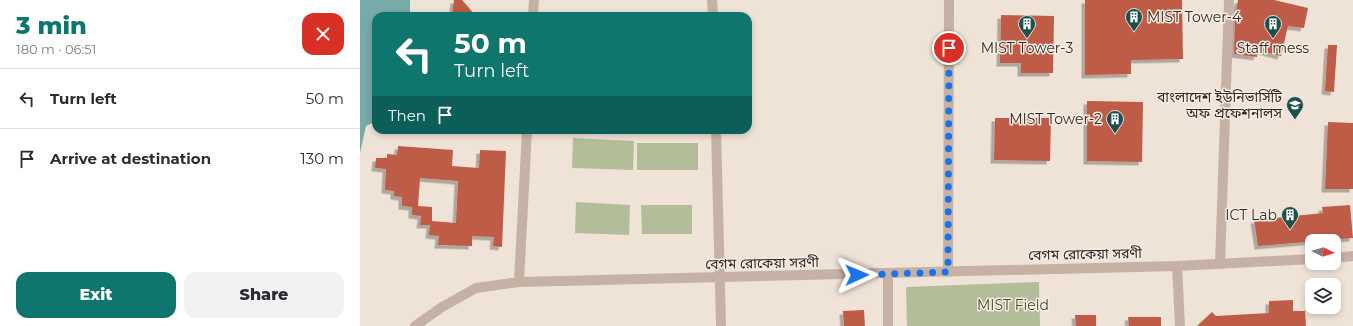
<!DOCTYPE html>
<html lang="en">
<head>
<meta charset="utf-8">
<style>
	body { margin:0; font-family:Montserrat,"Noto Sans Bengali",sans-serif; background:#f2f2f3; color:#2b2b33; height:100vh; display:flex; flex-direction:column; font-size:15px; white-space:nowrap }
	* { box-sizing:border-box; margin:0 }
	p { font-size:13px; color:#7c7c81 }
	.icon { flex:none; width:22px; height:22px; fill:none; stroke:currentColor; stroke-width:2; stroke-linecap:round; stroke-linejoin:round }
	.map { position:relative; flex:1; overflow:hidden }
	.side { display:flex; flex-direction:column; background:#fff; width:360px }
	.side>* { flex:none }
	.top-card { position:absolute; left:12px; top:12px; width:380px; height:122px; border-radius:12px; box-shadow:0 2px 6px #0003; background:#0f766e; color:#fff; overflow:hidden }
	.needle { width:26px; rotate:95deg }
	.fabs { position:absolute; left:945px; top:234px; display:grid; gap:8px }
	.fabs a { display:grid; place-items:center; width:36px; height:36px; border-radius:8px; background:#fff; box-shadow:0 2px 6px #0003; font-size:20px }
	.pin { position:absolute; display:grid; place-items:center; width:34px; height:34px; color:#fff; margin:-17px; border:2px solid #fff; border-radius:50%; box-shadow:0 1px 4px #0007 }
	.me { position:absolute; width:44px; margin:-22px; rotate:89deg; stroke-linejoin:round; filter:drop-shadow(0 0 3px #0008) }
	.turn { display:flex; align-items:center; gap:14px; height:84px; padding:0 16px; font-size:18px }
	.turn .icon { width:52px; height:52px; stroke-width:2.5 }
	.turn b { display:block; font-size:28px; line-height:34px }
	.then { display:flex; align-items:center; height:38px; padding:0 16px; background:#0003; gap:8px; font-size:15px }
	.round { display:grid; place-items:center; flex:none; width:42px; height:42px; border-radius:12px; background:#f2f2f3 }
	.head { display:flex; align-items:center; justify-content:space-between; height:68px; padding:0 16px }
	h1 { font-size:24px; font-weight:800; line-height:30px; color:#0f766e }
	.action { display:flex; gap:8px; margin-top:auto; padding:8px 16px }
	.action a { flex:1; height:46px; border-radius:12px; background:#0f766e; color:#fff; font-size:16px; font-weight:800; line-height:46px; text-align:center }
	.action a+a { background:#f2f2f3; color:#2b2b33 }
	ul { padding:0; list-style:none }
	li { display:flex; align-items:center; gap:12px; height:60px; padding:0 16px; border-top:1px solid #e1e1e2 }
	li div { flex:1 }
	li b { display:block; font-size:15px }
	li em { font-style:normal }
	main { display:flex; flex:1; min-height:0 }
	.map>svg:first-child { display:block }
</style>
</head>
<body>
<main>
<section class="side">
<div class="head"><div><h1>3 min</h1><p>180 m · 06:51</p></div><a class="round" style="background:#d93025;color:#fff"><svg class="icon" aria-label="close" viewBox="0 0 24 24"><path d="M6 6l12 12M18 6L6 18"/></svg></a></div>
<ul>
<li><svg class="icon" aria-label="left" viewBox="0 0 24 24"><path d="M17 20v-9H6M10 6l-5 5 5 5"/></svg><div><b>Turn left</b></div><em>50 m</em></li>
<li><svg class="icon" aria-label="arrive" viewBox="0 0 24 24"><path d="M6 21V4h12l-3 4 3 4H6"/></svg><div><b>Arrive at destination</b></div><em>130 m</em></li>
</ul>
<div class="action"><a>Exit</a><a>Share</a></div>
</section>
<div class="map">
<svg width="993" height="326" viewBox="0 0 993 326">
	<defs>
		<filter id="shadow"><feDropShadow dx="-3.5" dy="3.5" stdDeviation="0" flood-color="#0004"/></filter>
	</defs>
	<rect width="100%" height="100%" fill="#efe3d7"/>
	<g fill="#b3bd99">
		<polygon points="213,138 274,141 273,170 212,168"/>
		<rect x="277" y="143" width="61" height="27"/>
		<polygon points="216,202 270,205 269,235 215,233"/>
		<polygon points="281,205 332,205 332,234 282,234"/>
		<polygon points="679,282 680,326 547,326 546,287"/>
	</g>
	<polygon fill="#78aaa9" points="0,0 50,0 50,16 16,16 16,121 6,126 0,153"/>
	<g fill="#be5c46" fill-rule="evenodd" filter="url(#shadow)">
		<polygon points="94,0 102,0 116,16 92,16"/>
		<polygon points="725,0 822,0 823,59 771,60 771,74 725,75"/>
		<polygon points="878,0 914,0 948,8 944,28 928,26 921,56 898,50 897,57 874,54 875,18"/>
		<polygon points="641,15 694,16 693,73 661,73 661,63 640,63"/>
		<polygon points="968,45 977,45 974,92 965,91"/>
		<polygon points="727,101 783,102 782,162 727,161"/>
		<polygon points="635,118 691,118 690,161 634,160"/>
		<polygon points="968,122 993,123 993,189 965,189"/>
		<path d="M38 146 93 150 92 166 119 168 120 150 146 151 142 247 133 246 134 237 112 236V246L78 245 79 236 69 235 70 225H60L61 216 52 215V207L42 206V197L34 196V191L25 190 26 169 15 168 16 158H27V154L37 155ZM60 178 98 181 96 223 72 221V207L58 206Z"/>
		<polygon points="990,205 993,238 898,246 894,220 963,213 962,207"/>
		<polygon points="933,300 933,311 945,311 946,326 837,326 852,312 856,316 909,313 909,301"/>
		<polygon points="504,310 505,326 484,326 483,311"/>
		<polygon points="715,315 736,315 736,326 716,326"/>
		<polygon points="768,317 801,317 801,326 769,326"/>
	</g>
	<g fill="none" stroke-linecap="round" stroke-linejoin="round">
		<g stroke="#c6b2a5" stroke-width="10">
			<polyline points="352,0 353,16"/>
			<polyline points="173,16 174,0"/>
			<polyline points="356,130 361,326"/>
			<polyline points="860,264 869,0"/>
			<polyline points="817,266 820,326"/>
			<polyline points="588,272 589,0"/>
			<polyline points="159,282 167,130"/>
		</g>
		<g stroke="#c6b2a5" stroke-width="10">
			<polyline points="974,258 993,256"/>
			<polyline points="55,326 82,307 116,288 159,282 817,266 952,259"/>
			<polyline points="528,326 528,274"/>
		</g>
	</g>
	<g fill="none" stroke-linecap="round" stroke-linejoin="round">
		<polyline stroke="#1a73e8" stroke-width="7" stroke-dasharray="0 12.6" points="497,275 588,272 589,48"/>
	</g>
	<defs>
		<symbol id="building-pin" viewBox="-11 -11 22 30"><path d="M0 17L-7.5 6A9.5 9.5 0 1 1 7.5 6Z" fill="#1e5050" stroke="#f7ede3"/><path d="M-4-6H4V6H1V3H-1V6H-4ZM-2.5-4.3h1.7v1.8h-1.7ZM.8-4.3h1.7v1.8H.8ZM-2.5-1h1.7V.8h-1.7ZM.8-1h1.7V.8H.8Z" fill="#fff"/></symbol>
		<symbol id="university-pin" viewBox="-11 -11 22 30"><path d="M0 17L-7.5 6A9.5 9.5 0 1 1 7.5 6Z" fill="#1e5050" stroke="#f7ede3"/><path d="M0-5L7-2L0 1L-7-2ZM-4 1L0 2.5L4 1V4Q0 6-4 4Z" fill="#fff"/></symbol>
	</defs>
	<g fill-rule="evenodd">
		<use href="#building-pin" x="764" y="7" width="20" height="27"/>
		<use href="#building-pin" x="657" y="14" width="20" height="27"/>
		<use href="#building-pin" x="903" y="14" width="20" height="27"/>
		<use href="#university-pin" x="925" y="95" width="20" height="27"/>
		<use href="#building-pin" x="745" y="109" width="20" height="27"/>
		<use href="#building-pin" x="920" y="205" width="20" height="27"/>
	</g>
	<g text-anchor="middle" stroke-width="3" stroke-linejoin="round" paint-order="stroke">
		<g font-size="14" fill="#322925" stroke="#f7ede3" text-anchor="end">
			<text x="787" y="22" text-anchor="start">MIST Tower-4</text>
			<text x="667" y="53" text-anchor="middle">MIST Tower-3</text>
			<text x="913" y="53" text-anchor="middle">Staff mess</text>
			<text x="922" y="102">বাংলাদেশ ইউনিভার্সিটি<tspan x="922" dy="16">অফ প্রফেশনালস</tspan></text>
			<text x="742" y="124">MIST Tower-2</text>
			<text x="917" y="220">ICT Lab</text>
		</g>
		<g font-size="14" fill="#322925" stroke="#f7ede3">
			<text transform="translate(725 254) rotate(-1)" y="5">বেগম রোকেয়া সরণী</text>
			<text transform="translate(402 263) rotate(-1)" y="5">বেগম রোকেয়া সরণী</text>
		</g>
		<g font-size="14" fill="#434e2b" stroke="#f7ede3">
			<text x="653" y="310">MIST Field</text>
		</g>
	</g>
</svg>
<div class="fabs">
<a><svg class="needle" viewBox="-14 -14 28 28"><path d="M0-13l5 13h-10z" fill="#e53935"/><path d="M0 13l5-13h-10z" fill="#7c7c81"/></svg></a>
<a><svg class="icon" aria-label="layers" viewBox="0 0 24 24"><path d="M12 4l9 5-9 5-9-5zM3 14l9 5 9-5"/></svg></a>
</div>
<div class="pin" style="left:589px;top:48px;background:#d93025"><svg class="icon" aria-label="arrive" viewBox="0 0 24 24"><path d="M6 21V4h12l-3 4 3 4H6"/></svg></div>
<svg class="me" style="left:497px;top:275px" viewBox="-20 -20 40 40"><path d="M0-17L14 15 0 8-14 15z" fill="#1a73e8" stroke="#fff" stroke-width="4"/></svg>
<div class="top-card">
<div class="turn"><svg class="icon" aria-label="left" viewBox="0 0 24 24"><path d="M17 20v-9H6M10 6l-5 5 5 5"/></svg><div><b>50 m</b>Turn left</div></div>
<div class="then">Then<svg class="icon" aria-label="arrive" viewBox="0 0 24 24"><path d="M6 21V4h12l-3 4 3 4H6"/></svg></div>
</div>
</div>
</main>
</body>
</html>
